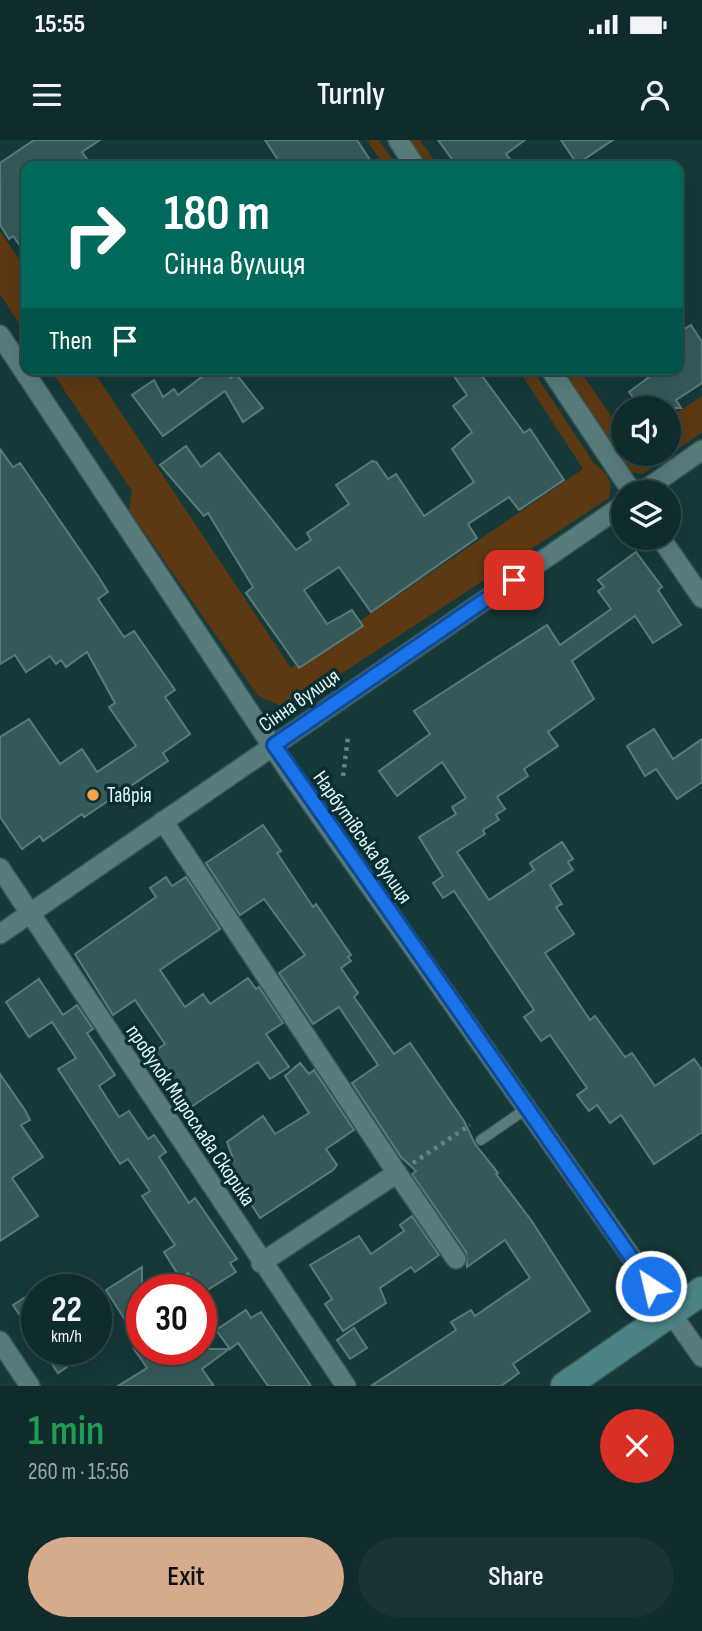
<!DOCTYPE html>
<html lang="en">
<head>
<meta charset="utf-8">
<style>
	body { margin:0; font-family:"Sofia Sans Condensed",sans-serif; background:#193334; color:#f1f3f6; height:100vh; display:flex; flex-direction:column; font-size:26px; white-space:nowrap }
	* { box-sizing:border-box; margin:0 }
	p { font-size:23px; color:#9ca7a9 }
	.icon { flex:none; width:38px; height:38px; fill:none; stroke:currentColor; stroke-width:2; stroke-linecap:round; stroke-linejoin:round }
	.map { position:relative; height:1246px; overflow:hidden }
	.side { display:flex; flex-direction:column; background:#102b2c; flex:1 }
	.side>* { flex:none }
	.guide { position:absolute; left:21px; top:21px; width:662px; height:214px; border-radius:14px; box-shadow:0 7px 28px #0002,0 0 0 2px #304748; background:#00695c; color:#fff; overflow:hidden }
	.controls { position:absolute; left:611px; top:256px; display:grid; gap:14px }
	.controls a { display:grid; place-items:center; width:70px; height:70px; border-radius:50%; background:#102b2c; box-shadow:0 7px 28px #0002,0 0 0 2px #304748; font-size:35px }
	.speed { position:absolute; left:21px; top:1134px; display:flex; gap:14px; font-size:35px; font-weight:700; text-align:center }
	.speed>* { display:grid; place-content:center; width:91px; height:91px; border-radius:50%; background:#102b2c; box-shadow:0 7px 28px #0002,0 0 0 2px #304748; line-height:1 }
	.speed small { font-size:18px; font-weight:400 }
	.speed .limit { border:10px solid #d22; background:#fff; color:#111 }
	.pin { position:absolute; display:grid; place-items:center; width:60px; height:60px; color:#fff; margin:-30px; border-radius:14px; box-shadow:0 4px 10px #0006 }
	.me { position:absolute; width:77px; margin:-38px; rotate:325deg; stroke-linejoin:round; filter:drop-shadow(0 0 5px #0008) }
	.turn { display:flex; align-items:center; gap:24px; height:147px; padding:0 28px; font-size:32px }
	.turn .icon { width:91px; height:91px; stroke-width:2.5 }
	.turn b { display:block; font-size:49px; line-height:60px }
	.then { display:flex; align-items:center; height:66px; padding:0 28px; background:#0003; gap:14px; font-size:26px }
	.round { display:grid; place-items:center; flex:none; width:74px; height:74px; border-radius:37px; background:#193334 }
	.head { display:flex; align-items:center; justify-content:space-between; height:119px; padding:0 28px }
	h1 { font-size:42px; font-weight:600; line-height:52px; color:#1e9e55 }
	.button { display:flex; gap:14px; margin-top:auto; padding:14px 28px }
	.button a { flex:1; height:80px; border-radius:42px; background:#d6ab8b; color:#111; font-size:28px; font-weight:600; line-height:80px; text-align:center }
	.button a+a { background:#193334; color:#f1f3f6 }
	.status { display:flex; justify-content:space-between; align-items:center; height:49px; padding:0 35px; background:#102b2c; direction:ltr }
	.status svg { height:19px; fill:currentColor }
	header { display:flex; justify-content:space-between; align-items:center; height:91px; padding:0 28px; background:#102b2c; font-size:32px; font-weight:600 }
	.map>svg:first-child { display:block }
</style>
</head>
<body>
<div class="status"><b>15:55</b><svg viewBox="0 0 49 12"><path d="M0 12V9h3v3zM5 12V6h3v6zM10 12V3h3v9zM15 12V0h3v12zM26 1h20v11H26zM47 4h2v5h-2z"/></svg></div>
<header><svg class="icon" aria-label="menu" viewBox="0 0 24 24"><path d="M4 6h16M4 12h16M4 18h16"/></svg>Turnly<svg class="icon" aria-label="person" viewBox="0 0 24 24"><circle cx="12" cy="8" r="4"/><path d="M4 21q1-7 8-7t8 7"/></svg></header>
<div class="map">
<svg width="702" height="1246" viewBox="0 0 702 1246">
	<rect width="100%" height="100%" fill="#16393a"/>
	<g fill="#5d3913">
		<polygon points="367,0 379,0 397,26 384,26"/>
		<polygon points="405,0 420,0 438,26 422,26"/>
		<polygon points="0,91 26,130 26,194 0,154"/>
		<polygon points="50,229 92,229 291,528 583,329 518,229 532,229 593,322 607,335 611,345 609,358 292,566 281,566 258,556 129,370 132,351"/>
		<polygon points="559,229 579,229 623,294 623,313 668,313 669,278 702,256 702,292 643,334 628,332"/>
	</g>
	<g fill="#36595a" stroke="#587c7c" stroke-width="2">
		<polygon points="34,0 100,0 82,12 92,26 26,26 26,114 13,96 9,99 0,85 0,23"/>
		<polygon points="265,0 357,0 374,26 282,26"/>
		<polygon points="438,0 525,0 506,14 515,26 457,26"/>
		<polygon points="561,0 613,0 577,24"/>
		<polygon points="691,185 702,202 702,243 676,260 681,268 641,268 629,252 660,229 677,229 677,194"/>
		<polygon points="212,229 224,229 231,238 236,234 263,268 243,282 225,251 163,296 132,255 154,240 163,257 174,249 178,255"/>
		<polygon points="449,229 477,229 524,293 530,289 564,340 519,370 509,357 468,384 477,398 371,472 339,427 304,450 327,484 352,470 363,486 299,528 246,453 253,447 208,373 204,376 160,325 186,306 201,327 219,313 296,410 311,400 307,393 349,364 336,345 372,321 376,322 388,339 396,334 424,376 474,342 452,309 472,292 453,266 467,255"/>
		<polygon points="0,309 13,327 20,323 98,436 108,452 98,459 124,497 134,491 175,550 165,557 190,594 163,613 168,621 84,677 82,674 43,701 40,696 22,709 0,677 0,597 29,579 60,624 82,609 97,632 136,606 109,567 115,563 87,512 66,527 61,520 56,524 50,516 26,532 15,515 0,524"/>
		<polygon points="636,412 662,447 658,450 681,485 653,503 635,476 572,521 594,559 548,592 558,606 524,629 528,636 497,657 505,669 496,675 499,680 483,690 485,694 457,712 489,760 534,730 530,723 562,702 573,719 568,722 573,730 550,745 562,764 556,767 574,794 545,813 590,880 595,876 625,917 632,913 655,946 694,919 702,930 702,992 654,1024 621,975 610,983 597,965 589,971 577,955 587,948 550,895 541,901 524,877 534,870 454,751 443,758 433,743 443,736 419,697 456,674 452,667 466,658 442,622 397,656 379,631 430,594 414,571 547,485 560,505 611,469 598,451 604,447 598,440"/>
		<polygon points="654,589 673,619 702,599 702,642 677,659 656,629 645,636 627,606"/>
		<polygon points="263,685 281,711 277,713 313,767 316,764 351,815 348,817 351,821 341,828 358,853 354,857 394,914 410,903 464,981 475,1004 498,1033 496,1034 531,1080 590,1171 513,1224 519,1233 501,1246 371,1246 456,1190 451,1182 471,1170 475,1176 530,1138 505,1100 467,1127 466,1112 412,1034 416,1031 401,1017 352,943 378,925 339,867 313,884 279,833 305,815 264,759 240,775 206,723"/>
		<polygon points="166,737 172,746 186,737 220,789 160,830 185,867 203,854 210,864 248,838 256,849 259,847 283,883 266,894 289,927 270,939 258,922 191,967 151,914 165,904 135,860 113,875 75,814 156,757 150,748"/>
		<polygon points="39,839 63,875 77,865 93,889 87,893 115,935 99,946 119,977 129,971 148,999 154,995 166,1012 159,1017 189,1063 195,1058 237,1119 230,1123 236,1132 201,1154 188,1133 180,1138 164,1112 175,1105 142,1056 150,1051 128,1019 120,1024 58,929 76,918 52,882 29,897 6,862"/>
		<polygon points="300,923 309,934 314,930 354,990 326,1009 337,1025 333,1030 260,1078 227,1026 234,1021 227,1002 263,976 275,994 309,973 285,936"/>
		<polygon points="0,934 25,970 30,980 21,985 43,1017 12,1038 38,1076 0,1101"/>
		<polygon points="412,1076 439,1115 415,1132 411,1127 380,1148 386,1163 343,1191 325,1164 332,1159 310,1125 359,1096 371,1114 404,1091 400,1085"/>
		<polygon points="142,1127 142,1206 106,1150"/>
		<polygon points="37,1150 37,1201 13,1165"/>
		<polygon points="246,1170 251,1178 261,1172 311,1246 268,1246 238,1203 230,1209 216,1190"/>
		<polygon points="354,1188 367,1208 350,1219 337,1200"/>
		<polygon points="42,1209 94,1209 58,1233"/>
		<polygon points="134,1209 229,1209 202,1229 214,1246 118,1246 147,1228"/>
	</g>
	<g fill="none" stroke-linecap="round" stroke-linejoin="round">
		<defs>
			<polyline id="lane" points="481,1000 526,969"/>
			<g id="street">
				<polyline points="398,0 415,26"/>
				<polyline points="0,195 290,633 702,1217"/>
				<polyline points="550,229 632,352"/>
				<polyline points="642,352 702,310"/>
				<polyline points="660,397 702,458"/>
				<polyline points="163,681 397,1033 261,1123"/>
				<polyline points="0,728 346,1246"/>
				<polyline points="0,794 623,365"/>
				<polyline points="397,1033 456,1119"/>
				<polyline points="0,1201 30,1246"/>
			</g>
			<polyline id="secondary" points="565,1246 702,1151"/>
		</defs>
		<use href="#lane" stroke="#375455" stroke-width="12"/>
		<use href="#street" stroke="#375455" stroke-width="22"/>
		<use href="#secondary" stroke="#375455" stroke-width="31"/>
		<g stroke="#678485" stroke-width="4.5" stroke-dasharray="3.5 5" stroke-linecap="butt">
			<polyline points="343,636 348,597"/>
			<polyline points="413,1023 470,985"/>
		</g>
		<use href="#lane" stroke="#587c7c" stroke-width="10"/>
		<use href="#street" stroke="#587c7c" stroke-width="19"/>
		<use href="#secondary" stroke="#4c8485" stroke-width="28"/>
	</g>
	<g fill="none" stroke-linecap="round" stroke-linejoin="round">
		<defs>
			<polyline id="route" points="514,440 274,605 651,1146"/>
		</defs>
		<use href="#route" stroke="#114b97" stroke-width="18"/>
		<use href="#route" stroke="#1a73e8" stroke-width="12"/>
	</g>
	<circle fill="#f7a149" stroke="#0a2f30" stroke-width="2.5" cx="93" cy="655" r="7"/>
	<g text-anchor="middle" stroke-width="7" stroke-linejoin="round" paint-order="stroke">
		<g font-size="21" fill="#e5f8f9" stroke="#0a2f30">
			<text transform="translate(299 560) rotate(-35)" y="7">Сінна вулиця</text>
			<text transform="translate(363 697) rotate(55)" y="7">Нарбутівська вулиця</text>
			<text transform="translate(191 975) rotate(56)" y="7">провулок Мирослава Скорика</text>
		</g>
		<g font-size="21" fill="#e5f8f9" stroke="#0a2f30" text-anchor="start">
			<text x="107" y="662">Таврія</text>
		</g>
	</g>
</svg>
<div class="controls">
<a><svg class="icon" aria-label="sound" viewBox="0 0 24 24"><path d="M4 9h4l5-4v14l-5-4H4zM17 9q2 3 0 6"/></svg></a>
<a><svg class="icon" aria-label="layers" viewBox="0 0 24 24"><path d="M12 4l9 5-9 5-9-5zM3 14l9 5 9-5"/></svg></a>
</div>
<div class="speed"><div>22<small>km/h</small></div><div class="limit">30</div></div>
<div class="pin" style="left:514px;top:440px;background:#d93025"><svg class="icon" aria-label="arrive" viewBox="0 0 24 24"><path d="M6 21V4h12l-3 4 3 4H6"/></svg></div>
<svg class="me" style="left:651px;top:1146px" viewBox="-20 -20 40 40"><circle r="17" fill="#1a73e8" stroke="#fff" stroke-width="3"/><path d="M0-11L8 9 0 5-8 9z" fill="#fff"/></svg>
<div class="guide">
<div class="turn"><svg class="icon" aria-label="right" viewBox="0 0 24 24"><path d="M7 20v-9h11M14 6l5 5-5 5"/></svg><div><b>180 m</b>Сінна вулиця</div></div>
<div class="then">Then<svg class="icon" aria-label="arrive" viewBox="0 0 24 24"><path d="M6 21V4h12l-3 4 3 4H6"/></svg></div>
</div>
</div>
<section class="side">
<div class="head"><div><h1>1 min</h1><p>260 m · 15:56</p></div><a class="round" style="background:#d93025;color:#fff"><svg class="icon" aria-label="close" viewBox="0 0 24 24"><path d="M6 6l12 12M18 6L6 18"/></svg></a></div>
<div class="button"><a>Exit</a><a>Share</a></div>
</section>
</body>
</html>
